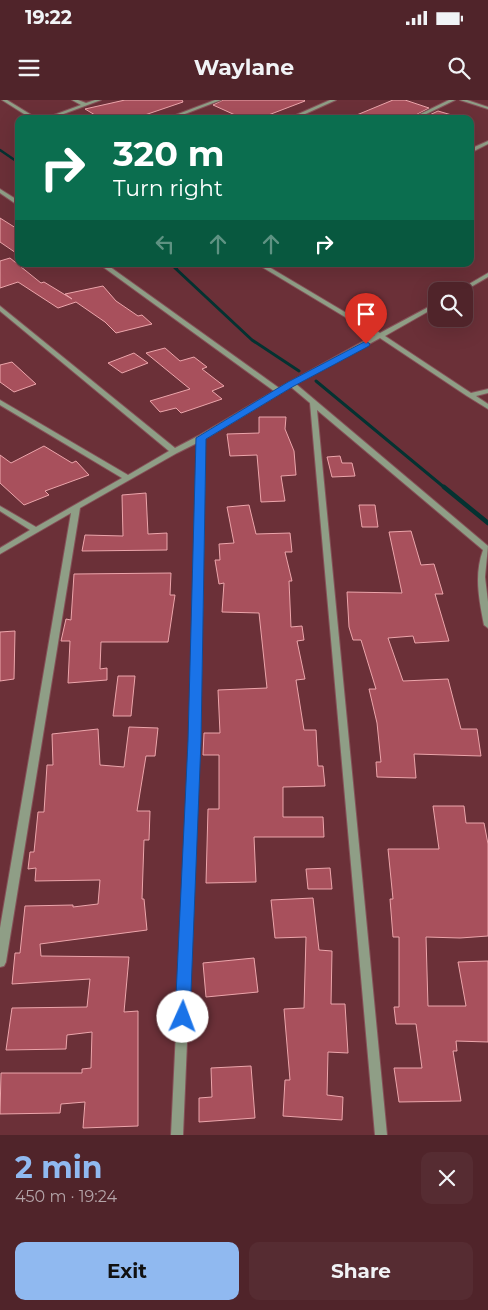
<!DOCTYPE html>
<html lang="en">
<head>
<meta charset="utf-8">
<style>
	body { margin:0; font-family:Montserrat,sans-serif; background:#562c32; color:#f1f3f6; height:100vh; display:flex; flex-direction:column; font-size:19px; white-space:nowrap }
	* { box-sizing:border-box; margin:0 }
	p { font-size:16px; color:#b4a4a8 }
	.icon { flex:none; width:28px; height:28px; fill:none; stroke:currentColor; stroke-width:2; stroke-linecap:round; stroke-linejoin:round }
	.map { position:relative; height:1035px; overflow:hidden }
	.details { display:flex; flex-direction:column; background:#50242a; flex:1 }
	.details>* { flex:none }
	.banner { position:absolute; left:15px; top:15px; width:459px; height:152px; border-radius:10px; box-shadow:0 5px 20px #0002,0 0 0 1px #674147; background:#0b6e4f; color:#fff; overflow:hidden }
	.controls { position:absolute; left:428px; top:182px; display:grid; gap:10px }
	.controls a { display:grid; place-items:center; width:45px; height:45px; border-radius:10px; background:#50242a; box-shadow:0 5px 20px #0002,0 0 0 1px #674147; font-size:25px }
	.pin { position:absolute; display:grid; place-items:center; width:42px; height:42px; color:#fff; margin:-51px -21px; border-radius:50% 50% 50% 0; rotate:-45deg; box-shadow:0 0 5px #0007 }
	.pin .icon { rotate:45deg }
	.me { position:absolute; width:55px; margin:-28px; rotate:2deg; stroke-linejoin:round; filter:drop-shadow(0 0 4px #0008) }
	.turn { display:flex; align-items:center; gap:18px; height:105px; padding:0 15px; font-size:22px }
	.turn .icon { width:65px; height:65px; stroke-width:2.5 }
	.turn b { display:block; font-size:35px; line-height:42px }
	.lanes { display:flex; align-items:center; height:48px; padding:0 15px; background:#0003; justify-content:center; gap:25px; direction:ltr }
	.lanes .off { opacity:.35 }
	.round { display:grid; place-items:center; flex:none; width:52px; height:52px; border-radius:10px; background:#562c32 }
	.headline { display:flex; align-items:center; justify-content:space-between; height:85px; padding:0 15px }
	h1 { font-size:30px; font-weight:700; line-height:38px; color:#90b9f0 }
	.button { display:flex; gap:10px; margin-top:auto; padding:10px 15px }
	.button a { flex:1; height:58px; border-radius:10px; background:#90b9f0; color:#111; font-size:20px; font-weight:700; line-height:58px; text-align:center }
	.button a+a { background:#562c32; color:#f1f3f6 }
	.status { display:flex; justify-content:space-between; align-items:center; height:35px; padding:0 25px; background:#50242a; direction:ltr }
	.status svg { height:14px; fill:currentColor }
	header { display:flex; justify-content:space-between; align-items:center; height:65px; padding:0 15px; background:#50242a; font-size:22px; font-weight:700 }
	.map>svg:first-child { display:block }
</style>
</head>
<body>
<div class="status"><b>19:22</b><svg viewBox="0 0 49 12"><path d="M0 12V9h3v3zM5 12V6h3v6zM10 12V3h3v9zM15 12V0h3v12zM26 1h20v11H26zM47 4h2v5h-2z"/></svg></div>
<header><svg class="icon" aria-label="menu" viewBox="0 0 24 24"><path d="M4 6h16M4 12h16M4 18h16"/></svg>Waylane<svg class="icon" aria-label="search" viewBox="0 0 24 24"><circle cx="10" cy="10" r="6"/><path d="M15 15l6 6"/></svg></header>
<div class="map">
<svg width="488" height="1035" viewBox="0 0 488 1035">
	<rect width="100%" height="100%" fill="#6b3038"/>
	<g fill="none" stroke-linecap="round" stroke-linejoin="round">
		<g stroke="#043231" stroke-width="2.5">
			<polyline points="0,50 19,63"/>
			<polyline points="171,164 177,169"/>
		</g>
		<g stroke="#043231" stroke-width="3">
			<polyline points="175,168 252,240 299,271"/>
			<polyline points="316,281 445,388"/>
		</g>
		<polyline stroke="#043231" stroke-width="4.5" points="444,387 488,423"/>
	</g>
	<g fill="#a8505c" stroke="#eca5ab">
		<polygon points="125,0 182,0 183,2 133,19 100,18 85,9"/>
		<polygon points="223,0 304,0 305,1 258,19 244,19 213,5"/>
		<polygon points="393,0 405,0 429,8 408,19 347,19"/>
		<polygon points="438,11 455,16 455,19 421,19"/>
		<polygon points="0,118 19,130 19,155 0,142"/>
		<polygon points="10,158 41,183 44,182 72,199 65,194 103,186 116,201 138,216 142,215 152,224 116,233 105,222 76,202 58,208 18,182 0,188 0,161"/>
		<polygon points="165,248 180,261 194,257 207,267 202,269 224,286 212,291 222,299 181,313 176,308 160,312 150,301 190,289 146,253"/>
		<polygon points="134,253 148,263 122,273 108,263"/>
		<polygon points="12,262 36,284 14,292 0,282 0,265"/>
		<polygon points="259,317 286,317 285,329 294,351 296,375 281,376 285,401 261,402 257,355 230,356 227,334 259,333"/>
		<polygon points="44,346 72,363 76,361 89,375 45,391 49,395 24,405 0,383 0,355 11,363"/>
		<polygon points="340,356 342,363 352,363 355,376 332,377 327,357"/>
		<polygon points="146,393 148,434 167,433 167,450 82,451 85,435 123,436 122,395"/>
		<polygon points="249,405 256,434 290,433 292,452 285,452 292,481 289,481 291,527 302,526 304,540 297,541 305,579 296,580 304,630 316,630 318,666 323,666 325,686 283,687 283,717 323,717 324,737 254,737 256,782 206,783 208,709 219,709 219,655 203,655 204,633 220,633 218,590 267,588 259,513 222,512 224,483 219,484 215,460 220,460 219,444 234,443 227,407"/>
		<polygon points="359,405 375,405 378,427 362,427"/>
		<polygon points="411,431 421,465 434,464 443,494 435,494 449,541 415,543 413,536 388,538 403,581 448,579 461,629 477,629 481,656 414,654 416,678 377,677 376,662 381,662 377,623 369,589 376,589 361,540 353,540 349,527 347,492 402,493 389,432"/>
		<polygon points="171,473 170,495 175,495 168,542 101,542 100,569 107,568 107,580 68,583 70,541 61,541 66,519 71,520 74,474"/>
		<polygon points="15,531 14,579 0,581 0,532"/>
		<polygon points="118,576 135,576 131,616 113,616"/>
		<polygon points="129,627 158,628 155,656 146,656 137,711 150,711 149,740 144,740 142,799 144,799 147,830 40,844 41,856 129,857 124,912 138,911 138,1026 83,1028 85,1002 61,1004 60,1013 0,1014 1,973 82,973 82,969 91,968 92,932 67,935 66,949 6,950 12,908 87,907 90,879 12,884 15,853 20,853 25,806 73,805 73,807 98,804 100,780 35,781 36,768 28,769 30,752 34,752 38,712 44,712 47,665 53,665 52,634 98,629 100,665 124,667"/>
		<polygon points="433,706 464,706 466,723 484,723 488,744 488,836 460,838 426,837 428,906 466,906 458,862 488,861 488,942 456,941 457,951 453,951 461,1001 399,1002 394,968 422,968 416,924 396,924 394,907 399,907 399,837 393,837 390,799 393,799 388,749 439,749"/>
		<polygon points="330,768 332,789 308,789 306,769"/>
		<polygon points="313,798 319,850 332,851 331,904 345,904 348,953 328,952 327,995 343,997 342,1020 283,1016 285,980 290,980 284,909 304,908 306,837 275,838 271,800"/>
		<polygon points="254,858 258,892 206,897 203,863"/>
		<polygon points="251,966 255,1018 199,1022 199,998 212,997 211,968"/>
	</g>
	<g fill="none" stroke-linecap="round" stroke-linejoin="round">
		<defs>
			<g id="minor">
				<polygon points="2,0 7,0 38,19 32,19"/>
				<polygon points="72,0 78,0 86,3 95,0 101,0 50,19 43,19 81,5"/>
				<polygon points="215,0 221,0 172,19 165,19"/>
				<polygon points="330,0 336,0 294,19 287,19"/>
				<polygon points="449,0 455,0 416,19 410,19"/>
				<polygon points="460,0 467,0 488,7 488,9"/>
				<polygon points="488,41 488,44 470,53 470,49"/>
				<polygon points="0,89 19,101 19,106 0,93"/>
				<path d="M99 164H106L279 288 375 235 257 164H264L380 233 436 203V207L385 236 471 293 488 289V293L476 296 488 304V309L467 296 380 238 296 284 488 446 485 477 488 502V528L484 525C479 499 474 475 483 450L317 310 387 1035H375L310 303 291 287 205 339 200 641 183 1035H171L190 641 197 343 177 353 80 408 6 862 4 866 0 867V828L71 413 0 454V448L30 430 0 411V406L36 427 122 378 0 305V300L128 375 169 351 0 211V206L175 348 198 336 274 291Z"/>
				<polygon points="488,173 488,177 464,191 457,191"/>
			</g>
		</defs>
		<use href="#minor" stroke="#855158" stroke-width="2"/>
		<use href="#minor" fill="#8f9e86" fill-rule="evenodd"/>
	</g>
	<polygon fill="#1a73e8" stroke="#114b97" points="366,241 370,244 369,246 294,286 206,339 201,641 190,917 188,922 183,924 177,922 175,917 188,641 196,338 288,282"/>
</svg>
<div class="controls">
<a><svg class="icon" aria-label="search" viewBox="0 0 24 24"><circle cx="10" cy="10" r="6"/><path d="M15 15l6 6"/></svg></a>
</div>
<div class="pin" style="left:366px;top:244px;background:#d93025"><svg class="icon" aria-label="arrive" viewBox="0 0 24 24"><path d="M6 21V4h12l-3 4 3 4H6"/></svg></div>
<svg class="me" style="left:183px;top:917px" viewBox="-20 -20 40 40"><circle r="19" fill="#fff"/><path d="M0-13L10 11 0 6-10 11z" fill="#1a73e8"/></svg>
<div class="banner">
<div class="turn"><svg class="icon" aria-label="right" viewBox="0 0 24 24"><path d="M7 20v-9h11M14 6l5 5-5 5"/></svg><div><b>320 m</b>Turn right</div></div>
<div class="lanes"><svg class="icon off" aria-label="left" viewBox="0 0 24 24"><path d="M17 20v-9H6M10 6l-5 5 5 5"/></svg><svg class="icon off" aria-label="ahead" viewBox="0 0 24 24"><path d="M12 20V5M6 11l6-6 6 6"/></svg><svg class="icon off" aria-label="ahead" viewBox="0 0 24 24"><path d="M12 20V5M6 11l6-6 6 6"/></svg><svg class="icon" aria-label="right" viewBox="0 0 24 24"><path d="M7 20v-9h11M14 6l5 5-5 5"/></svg></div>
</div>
</div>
<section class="details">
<div class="headline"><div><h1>2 min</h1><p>450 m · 19:24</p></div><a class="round"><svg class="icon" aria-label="close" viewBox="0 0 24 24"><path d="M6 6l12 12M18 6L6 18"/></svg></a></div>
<div class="button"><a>Exit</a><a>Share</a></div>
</section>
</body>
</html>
